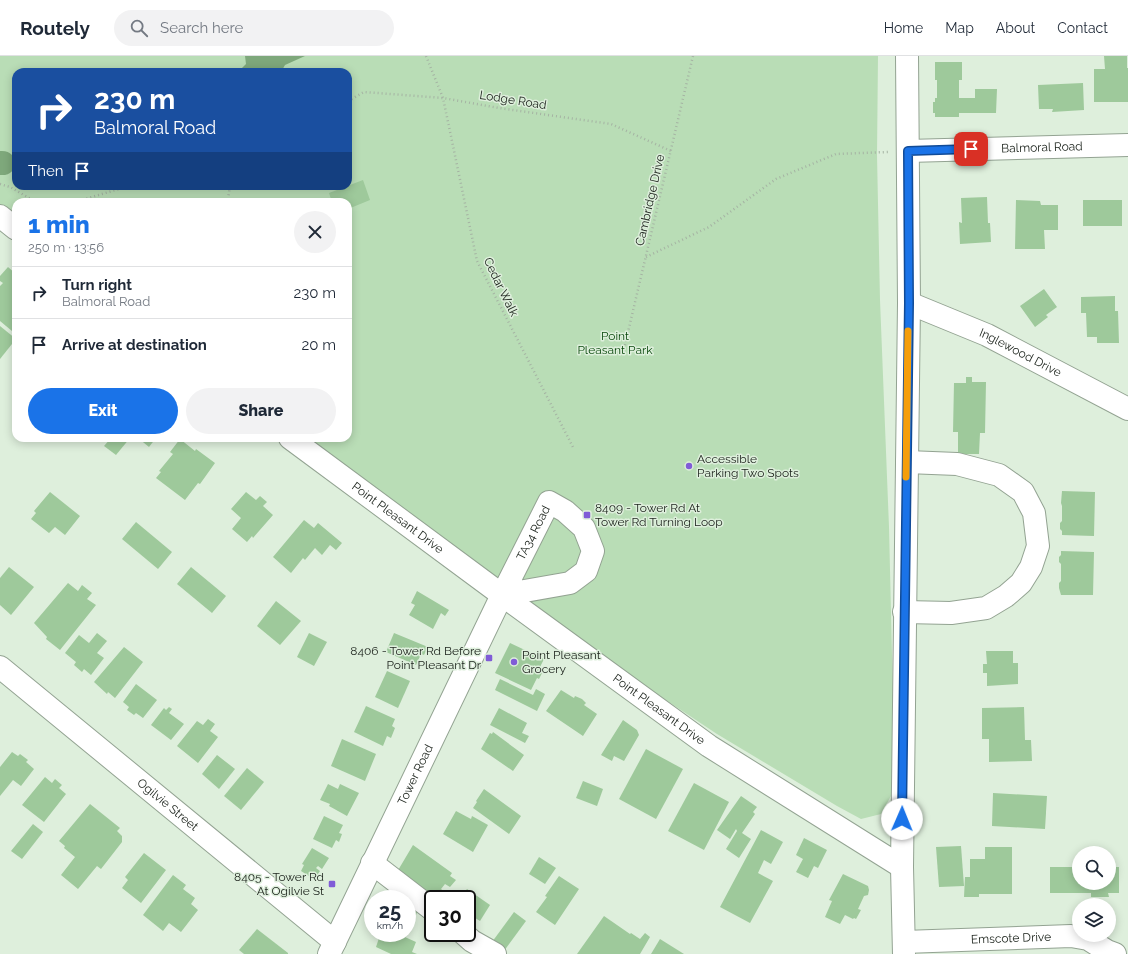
<!DOCTYPE html>
<html lang="en">
<head>
<meta charset="utf-8">
<style>
	body { margin:0; font-family:Raleway,sans-serif; background:#f2f2f3; color:#1f2937; height:100vh; display:flex; flex-direction:column; font-size:15px; white-space:nowrap }
	* { box-sizing:border-box; margin:0 }
	p { font-size:13px; color:#747a83 }
	.icon { flex:none; width:22px; height:22px; fill:none; stroke:currentColor; stroke-width:2; stroke-linecap:round; stroke-linejoin:round }
	.map { position:relative; flex:1; overflow:hidden }
	.sheet { position:absolute; left:12px; top:142px; width:340px; height:244px; display:flex; flex-direction:column; background:#fff; border-radius:12px; box-shadow:0 2px 10px #0003 }
	.sheet>* { flex:none }
	.top-card { position:absolute; left:12px; top:12px; width:340px; height:122px; border-radius:12px; box-shadow:0 2px 10px #0003; background:#1a4fa0; color:#fff; overflow:hidden }
	.tools { position:absolute; left:1072px; top:790px; display:grid; gap:8px }
	.tools a { display:grid; place-items:center; width:44px; height:44px; border-radius:50%; background:#fff; box-shadow:0 2px 10px #0003; font-size:20px }
	.speed { position:absolute; left:364px; top:834px; display:flex; gap:8px; font-size:20px; font-weight:700; text-align:center }
	.speed>* { display:grid; place-content:center; width:52px; height:52px; border-radius:50%; background:#fff; box-shadow:0 2px 10px #0003; line-height:1 }
	.speed small { font-size:10px; font-weight:400 }
	.speed .limit { border:2px solid #111; border-radius:6px; background:#fff; color:#111 }
	.pin { position:absolute; display:grid; place-items:center; width:34px; height:34px; color:#fff; margin:-17px; border-radius:8px; box-shadow:0 2px 6px #0006 }
	.me { position:absolute; width:44px; margin:-22px; rotate:1deg; stroke-linejoin:round; filter:drop-shadow(0 0 3px #0008) }
	.turn { display:flex; align-items:center; gap:14px; height:84px; padding:0 16px; font-size:18px }
	.turn .icon { width:52px; height:52px; stroke-width:2.5 }
	.turn b { display:block; font-size:28px; line-height:34px }
	.then { display:flex; align-items:center; height:38px; padding:0 16px; background:#0003; gap:8px; font-size:15px }
	.round { display:grid; place-items:center; flex:none; width:42px; height:42px; border-radius:21px; background:#f2f2f3 }
	.head { display:flex; align-items:center; justify-content:space-between; height:68px; padding:0 16px }
	h1 { font-size:24px; font-weight:800; line-height:30px; color:#1a73e8 }
	.primary-button { display:flex; gap:8px; margin-top:auto; padding:8px 16px }
	.primary-button a { flex:1; height:46px; border-radius:24px; background:#1a73e8; color:#fff; font-size:16px; font-weight:800; line-height:46px; text-align:center }
	.primary-button a+a { background:#f2f2f3; color:#1f2937 }
	ul { padding:0; list-style:none }
	li { display:flex; align-items:center; gap:12px; height:52px; padding:0 16px; border-top:1px solid #e0e1e3 }
	li div { flex:1 }
	li b { display:block; font-size:15px }
	li em { font-style:normal }
	header { display:flex; align-items:center; gap:24px; box-sizing:border-box; height:56px; padding:0 20px; background:#fff; border-bottom:1px solid #e0e1e3 }
	header strong { font-size:19px }
	nav { display:flex; gap:22px; margin-inline-start:auto; font-size:14px }
	.search { width:280px; height:36px; background:#f2f2f3; display:flex; align-items:center; gap:10px; box-sizing:border-box; padding:0 14px; border-radius:22px; color:#747a83; font-size:15px }
	.map>svg:first-child { display:block }
</style>
</head>
<body>
<header>
<strong>Routely</strong>
<div class="search"><svg class="icon" aria-label="search" viewBox="0 0 24 24"><circle cx="10" cy="10" r="6"/><path d="M15 15l6 6"/></svg>Search here</div>
<nav><a>Home</a><a>Map</a><a>About</a><a>Contact</a></nav>
</header>
<div class="map">
<svg width="1128" height="898" viewBox="0 0 1128 898">
	<rect width="100%" height="100%" fill="#deefdc"/>
	<path fill="#b9ddb6" fill-rule="evenodd" d="M0 0H878L877 99 880 244 889 471 894 686 891 740 881 758 861 763 837 750 717 678 479 520 306 382H348V146H16V161L0 149ZM16 16H348V130H16Z"/>
	<g fill="#7ea87b">
		<polygon points="245,0 305,0 285,9 281,16 238,16 246,8"/>
		<path d="M0 95C20 93 20 121 0 119Z"/>
	</g>
	<g fill="#9ec99b">
		<polygon points="1104,0 1127,0 1127,12 1128,12 1128,46 1094,46 1094,13 1105,13"/>
		<polygon points="935,6 962,6 962,24 959,24 959,42 975,42 975,33 997,33 996,57 959,57 959,61 935,61 935,57 933,57 933,46 935,46 935,42 937,42 937,24 935,24"/>
		<polygon points="1083,27 1084,54 1052,56 1053,53 1039,53 1038,29"/>
		<polygon points="363,124 370,144 348,153 348,146 332,146 329,137"/>
		<polygon points="987,141 988,167 990,167 991,186 960,188 959,166 962,167 961,142"/>
		<polygon points="1016,144 1040,145 1041,149 1058,149 1058,174 1044,174 1045,193 1015,193"/>
		<rect x="1083" y="144" width="39" height="26"/>
		<polygon points="8,211 16,218 16,270 12,275 0,265 0,230 3,227 0,225 0,220"/>
		<polygon points="1044,233 1057,251 1046,259 1048,261 1035,271 1020,250"/>
		<polygon points="1115,240 1115,255 1118,255 1119,287 1097,287 1097,281 1087,281 1086,257 1081,257 1081,241"/>
		<polygon points="0,270 16,283 0,303"/>
		<polygon points="966,321 972,321 972,326 986,326 985,377 980,377 979,398 958,398 958,376 953,376 954,327 966,327"/>
		<polygon points="111,382 130,382 116,399 104,390"/>
		<polygon points="138,382 156,382 149,391"/>
		<polygon points="180,383 195,395 196,393 215,407 200,428 198,427 185,444 156,422 161,416 159,415 173,398 170,396"/>
		<polygon points="1062,435 1095,436 1094,480 1062,479 1062,475 1060,473 1060,467 1062,465 1062,450 1061,447"/>
		<polygon points="50,436 80,460 65,479 55,471 49,477 31,463 36,457 34,455"/>
		<polygon points="246,436 256,444 260,440 267,446 263,450 273,459 253,482 252,480 247,486 232,473 241,462 231,453"/>
		<polygon points="304,464 314,472 318,467 342,487 336,494 330,489 322,499 315,492 305,504 303,502 291,517 273,501"/>
		<polygon points="136,466 172,496 158,513 122,483"/>
		<polygon points="1061,495 1094,496 1093,539 1061,539 1059,532 1059,527 1061,525 1061,508 1059,506 1059,501 1061,499"/>
		<polygon points="9,511 34,531 11,559 0,549 0,522"/>
		<polygon points="191,511 226,540 212,557 177,528"/>
		<polygon points="68,527 78,535 82,529 92,537 87,543 96,549 60,594 46,583 47,581 34,567"/>
		<polygon points="417,535 449,554 445,560 441,557 433,573 409,559 415,549 411,547"/>
		<polygon points="276,545 301,565 280,589 257,570"/>
		<polygon points="97,577 107,585 97,597 104,602 91,619 84,613 82,616 74,609 76,606 65,597 79,579 89,587"/>
		<polygon points="309,577 327,586 314,610 297,601"/>
		<polygon points="394,577 428,591 424,599 421,598 416,609 386,596"/>
		<polygon points="510,587 544,603 538,615 542,617 539,623 537,622 531,634 495,617"/>
		<polygon points="124,591 143,606 115,642 108,636 107,638 94,626"/>
		<polygon points="986,595 1013,595 1013,607 1018,607 1018,628 987,630 987,617 983,617 983,608 987,608"/>
		<polygon points="387,615 410,625 398,652 375,641"/>
		<polygon points="500,623 533,639 536,633 545,638 537,655 495,634"/>
		<polygon points="136,628 157,644 143,662 136,657 134,659 127,654 129,651 123,646"/>
		<polygon points="561,634 574,642 575,640 582,643 586,647 584,649 597,658 583,680 546,655"/>
		<polygon points="366,650 395,663 392,670 395,672 391,682 387,680 383,690 354,676"/>
		<polygon points="169,651 172,653 169,657 184,668 171,684 151,669 164,652 166,654"/>
		<polygon points="1024,651 1025,684 1031,684 1032,705 989,706 989,683 982,683 982,652"/>
		<polygon points="499,652 527,667 522,677 529,680 525,687 490,669"/>
		<polygon points="208,663 215,668 210,675 218,681 198,707 177,690 197,665 203,669"/>
		<polygon points="623,664 637,674 639,679 624,705 614,700 612,705 601,699"/>
		<polygon points="493,676 524,699 513,715 481,693 490,677 492,678"/>
		<polygon points="342,683 376,698 365,725 331,710"/>
		<polygon points="646,693 683,713 656,763 619,743"/>
		<polygon points="12,696 18,700 20,698 28,704 26,706 34,713 21,730 13,724 0,740 0,711"/>
		<polygon points="217,699 235,713 219,733 202,718"/>
		<polygon points="247,712 264,726 241,754 224,740"/>
		<polygon points="45,721 52,727 55,723 62,729 59,732 66,738 44,766 22,749"/>
		<polygon points="583,725 603,733 597,750 576,742"/>
		<polygon points="694,727 729,746 704,794 668,775"/>
		<polygon points="328,728 338,733 340,728 359,737 347,760 329,750 330,748 320,744"/>
		<polygon points="484,733 521,760 509,778 473,752 477,746 476,745"/>
		<polygon points="993,737 1047,740 1045,773 992,770"/>
		<polygon points="741,740 757,751 753,756 755,758 742,777 751,783 739,802 726,793 737,775 736,773 730,783 717,774"/>
		<polygon points="90,748 120,772 117,775 122,780 122,786 101,813 97,810 78,833 61,819 75,801 64,792 65,790 59,785"/>
		<polygon points="456,755 471,763 472,760 488,769 473,796 443,778"/>
		<polygon points="324,760 343,769 339,777 342,778 339,786 336,784 332,792 313,783"/>
		<polygon points="33,768 43,776 22,803 11,795"/>
		<polygon points="761,774 783,786 771,808 764,804 758,817 773,825 750,867 720,851"/>
		<polygon points="804,782 827,794 818,812 814,810 808,822 796,816 803,803 796,799"/>
		<polygon points="413,789 452,817 450,820 456,824 450,831 445,828 441,833 446,837 441,843 438,843 435,841 434,843 397,816"/>
		<polygon points="961,790 964,830 939,831 936,791"/>
		<polygon points="985,791 1012,791 1012,838 979,838 979,841 964,841 965,821 970,821 970,803 985,803"/>
		<polygon points="312,792 329,802 322,813 318,810 316,812 320,815 316,821 313,820 312,822 301,815 304,809 302,808"/>
		<polygon points="144,797 166,814 141,847 122,832 128,824 125,821"/>
		<polygon points="539,801 556,812 545,828 529,818"/>
		<polygon points="1050,811 1079,811 1079,827 1109,827 1109,811 1119,811 1119,837 1108,837 1109,841 1091,841 1091,837 1050,837"/>
		<polygon points="843,818 868,830 869,834 868,839 864,840 858,853 861,854 856,863 854,862 853,863 845,859 840,868 825,861 832,845 829,844"/>
		<polygon points="173,819 186,829 183,833 195,842 191,848 198,854 181,876 169,867 163,875 143,859"/>
		<polygon points="559,820 579,833 555,869 536,856 547,841 545,840"/>
		<polygon points="467,833 490,849 480,865 472,860 469,864 467,862 467,843 459,843"/>
		<polygon points="407,849 418,854 409,876 407,875"/>
		<polygon points="514,856 526,865 504,895 492,886"/>
		<polygon points="604,860 630,878 631,877 640,883 645,877 650,881 640,898 577,898"/>
		<polygon points="257,873 288,897 288,898 244,898 239,894"/>
		<polygon points="379,877 396,877 416,886 412,896 417,898 391,898 376,891 379,882 378,879"/>
		<polygon points="660,883 684,898 651,898"/>
	</g>
	<g fill="none" stroke-linecap="round" stroke-linejoin="round">
		<defs>
			<g id="minor">
				<path id="s1" d="M908 95 1128 89"/>
				<polyline points="0,160 16,173"/>
				<path id="s2" d="M909 247 987 279 1128 353"/>
				<path id="s3" d="M290 382 502 539 709 690 902 811"/>
				<polyline points="904,556 951,557 986,552 1006,540 1021,527 1031,511 1038,490 1034,457 1023,436 999,419 957,408 907,406"/>
				<path id="s4" d="M0 611 335 886"/>
				<polyline points="372,807 433,854"/>
				<polyline points="463,877 472,885 495,898"/>
				<path id="s5" d="M904 886 1071 880 1088 883 1107 895 1115 898"/>
				<path id="s6" d="M329 898 502 539 549 446 565 455 584 472 593 495 586 515 570 527 502 539"/>
				<polyline points="904,898 902,811 909,247 907,0"/>
			</g>
		</defs>
		<use href="#minor" stroke="#93a392" stroke-width="24"/>
		<g stroke="#a5b3a3" stroke-width="2.5" stroke-dasharray="1 3" stroke-linecap="butt">
			<polyline points="426,0 443,42 477,205 574,393"/>
			<polyline points="348,45 364,36 443,42 499,52 611,68 671,95"/>
			<polyline points="0,128 10,131 36,146"/>
			<polyline points="75,146 129,130"/>
			<polyline points="225,146 228,143 230,130"/>
			<polyline points="646,201 709,171 776,123 836,98 888,96"/>
			<polyline points="624,293 693,0"/>
		</g>
		<use href="#minor" stroke="#fff" stroke-width="22"/>
	</g>
	<g fill="none" stroke-linecap="round" stroke-linejoin="round">
		<defs>
			<polyline id="route" points="902,763 909,247 908,95 971,93"/>
		</defs>
		<use href="#route" stroke="#114b97" stroke-width="10"/>
		<use href="#route" stroke="#1a73e8" stroke-width="7"/>
		<polyline stroke="#f59e0b" stroke-width="7" points="906,421 908,275"/>
	</g>
	<g fill="#805cd7" stroke="#deefdc" stroke-width="1.5">
		<circle cx="689" cy="410" r="4"/>
		<rect x="583" y="455" width="8" height="8" rx="2"/>
		<rect x="485" y="598" width="8" height="8" rx="2"/>
		<circle cx="514" cy="606" r="4"/>
		<rect x="328" y="824" width="8" height="8" rx="2"/>
	</g>
	<g text-anchor="middle" stroke-width="3" stroke-linejoin="round" paint-order="stroke">
		<g font-size="12" fill="#202720" stroke="#deefdc">
			<text transform="translate(513 44) rotate(9)" y="4">Lodge Road</text>
			<text dy="4" stroke="none"><textPath href="#s1" startOffset="134">Balmoral Road</textPath></text>
			<text transform="translate(650 144) rotate(-77)" y="4">Cambridge Drive</text>
			<text transform="translate(501 231) rotate(64)" y="4">Cedar Walk</text>
			<text dy="4" stroke="none"><textPath href="#s2" startOffset="122">Inglewood Drive</textPath></text>
			<text dy="4" stroke="none"><textPath href="#s3" startOffset="134">Point Pleasant Drive</textPath></text>
			<text dy="4" stroke="none"><textPath href="#s6" startOffset="468">TA34 Road</textPath></text>
			<text dy="4" stroke="none"><textPath href="#s3" startOffset="458">Point Pleasant Drive</textPath></text>
			<text dy="4" stroke="none"><textPath href="#s6" startOffset="199">Tower Road</textPath></text>
			<text dy="4" stroke="none"><textPath href="#s4" startOffset="217">Ogilvie Street</textPath></text>
			<text dy="4" stroke="none"><textPath href="#s5" startOffset="107">Emscote Drive</textPath></text>
		</g>
		<g font-size="12" fill="#0a490d" stroke="#deefdc">
			<text x="615" y="284">Point<tspan x="615" dy="14">Pleasant Park</tspan></text>
		</g>
		<g font-size="12" fill="#202720" stroke="#deefdc" text-anchor="start">
			<text x="697" y="407">Accessible<tspan x="697" dy="14">Parking Two Spots</tspan></text>
			<text x="595" y="456">8409 - Tower Rd At<tspan x="595" dy="14">Tower Rd Turning Loop</tspan></text>
			<text x="481" y="599" text-anchor="end">8406 - Tower Rd Before<tspan x="481" dy="14">Point Pleasant Dr</tspan></text>
			<text x="522" y="603">Point Pleasant<tspan x="522" dy="14">Grocery</tspan></text>
			<text x="324" y="825" text-anchor="end">8405 - Tower Rd<tspan x="324" dy="14">At Ogilvie St</tspan></text>
		</g>
	</g>
</svg>
<div class="tools">
<a><svg class="icon" aria-label="search" viewBox="0 0 24 24"><circle cx="10" cy="10" r="6"/><path d="M15 15l6 6"/></svg></a>
<a><svg class="icon" aria-label="layers" viewBox="0 0 24 24"><path d="M12 4l9 5-9 5-9-5zM3 14l9 5 9-5"/></svg></a>
</div>
<div class="speed"><div>25<small>km/h</small></div><div class="limit">30</div></div>
<div class="pin" style="left:971px;top:93px;background:#d93025"><svg class="icon" aria-label="arrive" viewBox="0 0 24 24"><path d="M6 21V4h12l-3 4 3 4H6"/></svg></div>
<svg class="me" style="left:902px;top:763px" viewBox="-20 -20 40 40"><circle r="19" fill="#fff"/><path d="M0-13L10 11 0 6-10 11z" fill="#1a73e8"/></svg>
<div class="top-card">
<div class="turn"><svg class="icon" aria-label="right" viewBox="0 0 24 24"><path d="M7 20v-9h11M14 6l5 5-5 5"/></svg><div><b>230 m</b>Balmoral Road</div></div>
<div class="then">Then<svg class="icon" aria-label="arrive" viewBox="0 0 24 24"><path d="M6 21V4h12l-3 4 3 4H6"/></svg></div>
</div>
<section class="sheet">
<div class="head"><div><h1>1 min</h1><p>250 m · 13:56</p></div><a class="round"><svg class="icon" aria-label="close" viewBox="0 0 24 24"><path d="M6 6l12 12M18 6L6 18"/></svg></a></div>
<ul>
<li><svg class="icon" aria-label="right" viewBox="0 0 24 24"><path d="M7 20v-9h11M14 6l5 5-5 5"/></svg><div><b>Turn right</b><p>Balmoral Road</p></div><em>230 m</em></li>
<li><svg class="icon" aria-label="arrive" viewBox="0 0 24 24"><path d="M6 21V4h12l-3 4 3 4H6"/></svg><div><b>Arrive at destination</b></div><em>20 m</em></li>
</ul>
<div class="primary-button"><a>Exit</a><a>Share</a></div>
</section>
</div>
</body>
</html>
